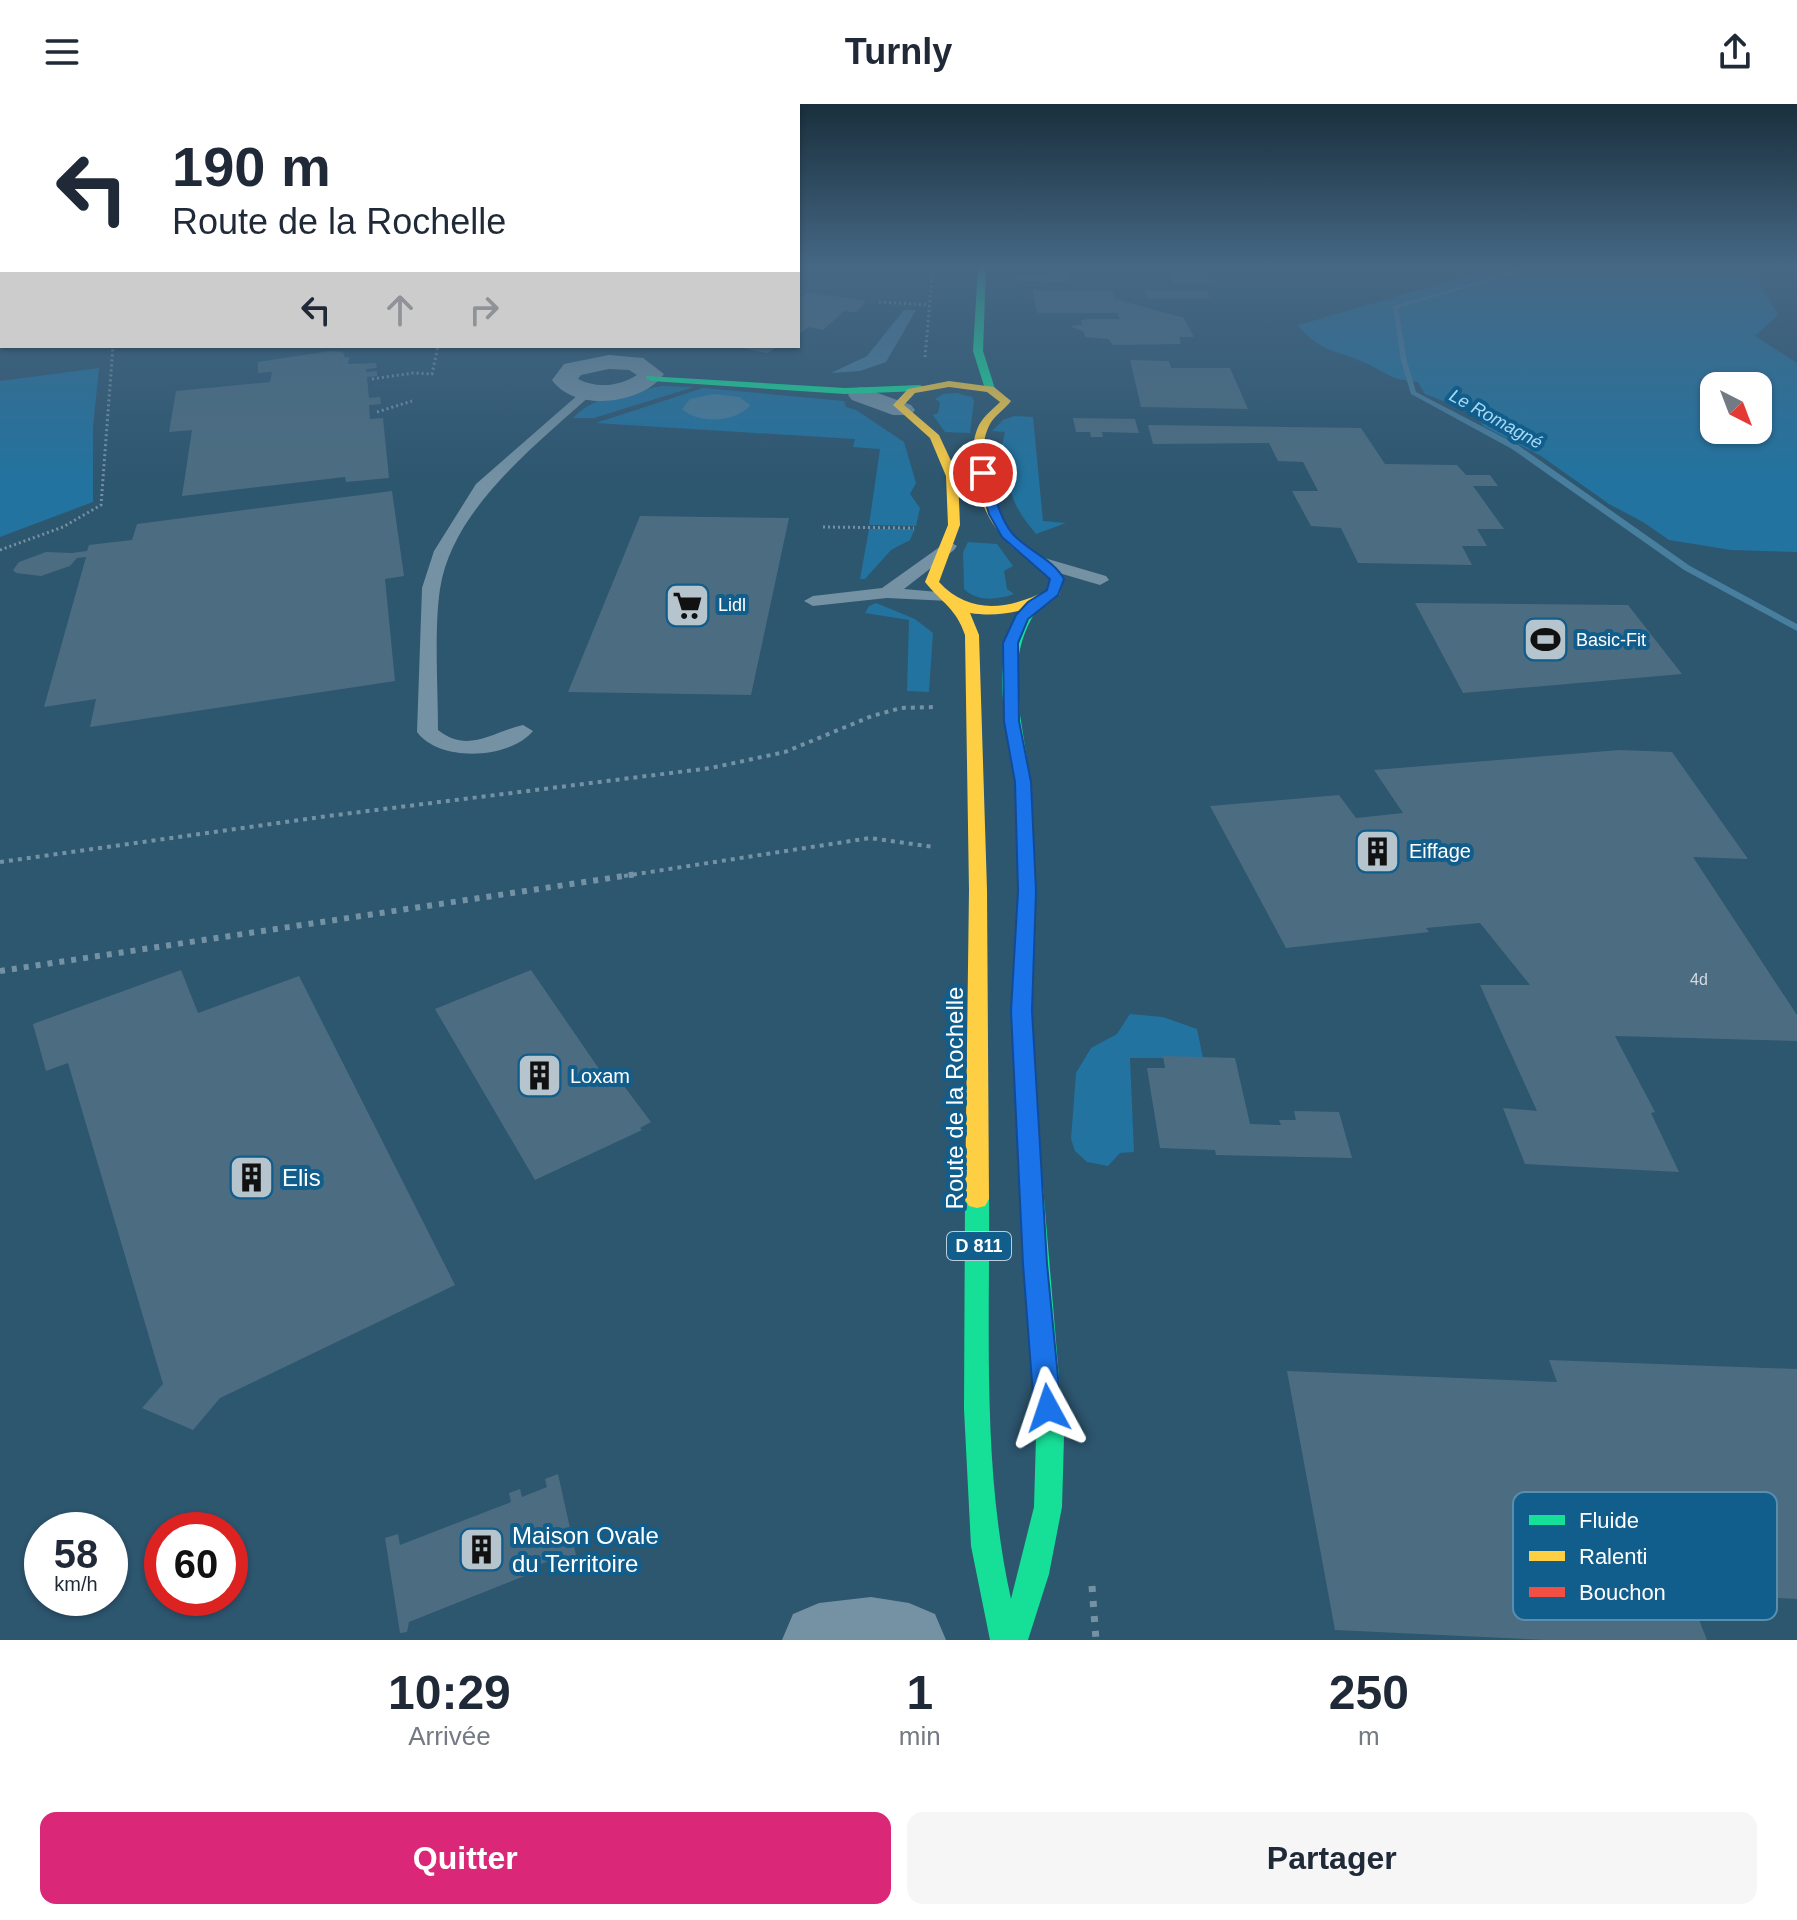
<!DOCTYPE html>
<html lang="fr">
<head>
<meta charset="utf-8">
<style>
	body { margin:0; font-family:Helvetica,sans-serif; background:#f6f6f7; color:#1f2937; height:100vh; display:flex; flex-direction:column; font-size:30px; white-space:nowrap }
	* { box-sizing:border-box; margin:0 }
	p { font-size:26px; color:#747a83 }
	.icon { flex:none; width:44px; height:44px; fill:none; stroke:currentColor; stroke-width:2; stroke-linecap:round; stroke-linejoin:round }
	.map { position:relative; height:1536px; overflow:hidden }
	.panel { display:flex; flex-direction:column; background:#fff; flex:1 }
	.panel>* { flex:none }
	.top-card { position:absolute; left:0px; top:0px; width:800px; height:244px; box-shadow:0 2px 6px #0004; background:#fff; color:#1f2937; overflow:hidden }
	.needle { width:52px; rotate:138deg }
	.fabs { position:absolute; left:1700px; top:268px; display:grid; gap:16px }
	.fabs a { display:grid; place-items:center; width:72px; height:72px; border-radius:16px; background:#fff; box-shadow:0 2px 6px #0004; font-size:40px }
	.speed { position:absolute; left:24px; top:1408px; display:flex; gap:16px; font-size:40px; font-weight:700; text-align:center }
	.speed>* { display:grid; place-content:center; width:104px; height:104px; border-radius:50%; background:#fff; box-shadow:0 2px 6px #0004; line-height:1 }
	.speed small { font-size:20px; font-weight:400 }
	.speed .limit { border:12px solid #d22; background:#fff; color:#111 }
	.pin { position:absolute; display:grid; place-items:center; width:68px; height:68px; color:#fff; margin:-34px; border:4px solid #fff; border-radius:50%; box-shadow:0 2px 8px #0007 }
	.me { position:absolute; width:88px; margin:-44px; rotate:355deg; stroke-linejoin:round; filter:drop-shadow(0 0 6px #0008) }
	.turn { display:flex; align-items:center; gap:28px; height:168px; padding:0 40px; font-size:36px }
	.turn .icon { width:104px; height:104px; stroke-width:2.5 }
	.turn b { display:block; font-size:56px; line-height:68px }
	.lanes { display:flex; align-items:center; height:76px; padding:0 40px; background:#0003; justify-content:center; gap:40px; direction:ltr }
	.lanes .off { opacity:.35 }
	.eta { display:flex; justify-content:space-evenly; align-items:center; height:136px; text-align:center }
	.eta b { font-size:48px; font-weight:700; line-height:56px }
	.cta { display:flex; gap:16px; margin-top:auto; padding:16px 40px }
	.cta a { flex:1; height:92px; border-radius:16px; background:#db2777; color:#fff; font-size:32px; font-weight:700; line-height:92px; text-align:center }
	.cta a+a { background:#f6f6f7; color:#1f2937 }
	header { display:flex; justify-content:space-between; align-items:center; height:104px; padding:0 40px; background:#fff; font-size:36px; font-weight:700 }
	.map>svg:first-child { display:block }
</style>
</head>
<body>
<header><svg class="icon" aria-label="menu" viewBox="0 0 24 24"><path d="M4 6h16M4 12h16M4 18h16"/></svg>Turnly<svg class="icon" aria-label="share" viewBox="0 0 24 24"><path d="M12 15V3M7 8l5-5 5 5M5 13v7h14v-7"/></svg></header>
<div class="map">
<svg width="1797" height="1536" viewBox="0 0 1797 1536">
	<rect width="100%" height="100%" fill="#2d566f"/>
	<g fill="#2273a0" fill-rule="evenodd">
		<path d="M1500 163H1757L1760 180 1778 211 1755 232 1797 259V448L1731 446 1669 436 1643 418 1609 400 1541 352 1483 322 1477 310 1425 290 1418 278C1391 275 1393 273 1370 261 1342 247 1319 249 1298 221ZM1714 282H1758V326H1714Z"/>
		<polygon points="99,264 93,323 93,398 0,433 0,277"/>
		<path d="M661 282 694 283 594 314H573C596 290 631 289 661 282Z"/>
		<polygon points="703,284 844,297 846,303 856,306 904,338 916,379 910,390 920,404 916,422 869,421 880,345 853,343 855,335 596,319"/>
		<polygon points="957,289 972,293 974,297 970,329 945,328 933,311 938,309 940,298 935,295 943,290"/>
		<path d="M1014 312 1033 313 1043 417 1066 419 1036 430C1024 415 1013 402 1010 382 1008 373 1011 365 1008 355L1000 350 1005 328 992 327 1003 316Z"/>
		<polygon points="869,425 915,425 910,436 891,446 865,475 860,475"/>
		<path d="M968 438 997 440 1013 462 1004 467 1007 485 1014 490C997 496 978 498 964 485L963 448Z"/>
		<polygon points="876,499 915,515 933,529 929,588 907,587 909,516 865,509 869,502"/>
		<polygon points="1130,910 1163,913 1197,925 1203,954 1130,954 1134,1048 1120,1049 1108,1062 1087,1058 1075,1047 1071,1035 1076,969 1091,944 1117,930"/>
	</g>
	<g fill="#487e9e">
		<polygon points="904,206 916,206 886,258 860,267 831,269 867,252"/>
		<path d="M714 290 739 293 750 301C737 319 697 320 682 305L690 295Z"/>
	</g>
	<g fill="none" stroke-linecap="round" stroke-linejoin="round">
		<polygon fill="#487e9e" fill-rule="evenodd" points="1528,163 1536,163 1398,204 1407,257 1416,288 1518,341 1690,462 1797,520 1797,527 1684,466 1512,345 1411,290 1401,257 1393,202"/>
	</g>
	<g fill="#4c6d81">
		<polygon points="1167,165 1189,165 1214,180 1175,180"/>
		<polygon points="1053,167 1069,167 1070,178 1018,177 1017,171 1053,170"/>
		<polygon points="1033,186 1112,186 1115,195 1184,214 1194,233 1179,233 1181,240 1113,241 1108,235 1085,233 1084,228 1070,222 1082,221 1081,216 1090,215 1120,215 1117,209 1037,209"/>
		<polygon points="1144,186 1206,186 1211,194 1146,194"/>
		<polygon points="798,187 805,188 799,191 802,192 807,188 866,197 856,208 844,207 823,226 808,223 798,231"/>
		<polygon points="732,242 780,242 767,249"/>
		<polygon points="330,247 343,248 345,254 349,253 348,260 376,259 377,264 366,265 366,268 377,267 377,272 367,273 369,294 380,293 381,300 369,301 370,315 383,314 389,374 346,378 345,373 182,392 192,326 169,328 176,287 270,278 272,268 258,269 258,258"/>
		<polygon points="1130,256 1169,257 1171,264 1230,264 1248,305 1141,303"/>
		<polygon points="1073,314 1135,315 1139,329 1102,328 1103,333 1091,333 1090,328 1076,328"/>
		<polygon points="1148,321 1361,324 1385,360 1457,361 1466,371 1490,371 1498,382 1473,382 1504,425 1477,425 1487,442 1462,442 1472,461 1358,459 1341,424 1311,422 1292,387 1318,387 1303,358 1278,357 1269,339 1153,340"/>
		<polygon points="392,387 404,472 385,475 395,577 90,623 96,595 44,603 86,453 77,454 70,462 41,472 16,469 13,466 19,458 46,448 72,449 87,447 89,441 132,436 137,420"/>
		<polygon points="640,412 789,414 751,591 568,588"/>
		<polygon points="1415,499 1628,501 1682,570 1463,589"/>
		<polygon points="1620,646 1672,648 1748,755 1693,753 1797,911 1797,937 1615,932 1655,1008 1651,1009 1679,1068 1525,1060 1503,1004 1537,1007 1480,881 1530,881 1480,819 1426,824 1429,828 1286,844 1210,702 1339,691 1356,714 1403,709 1374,666"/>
		<polygon points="181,866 198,909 299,872 455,1181 220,1294 193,1326 142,1304 163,1280 68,959 46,967 33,920"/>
		<polygon points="531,866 606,975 615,970 651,1018 640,1024 642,1026 535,1076 435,905"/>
		<polygon points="1163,952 1235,954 1250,1020 1281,1021 1279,1016 1296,1016 1294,1007 1339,1008 1352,1054 1216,1051 1215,1046 1160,1044 1147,964 1165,964"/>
		<polygon points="1549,1256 1797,1265 1797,1495 1689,1490 1707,1536 1545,1536 1335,1526 1287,1267 1557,1278"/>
		<polygon points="558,1370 577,1456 564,1461 561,1452 526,1466 527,1471 409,1518 407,1528 400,1529 385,1434 398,1430 400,1441 511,1398 509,1389 520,1385 522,1393 547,1383 545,1375"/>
	</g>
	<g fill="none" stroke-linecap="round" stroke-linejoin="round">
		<g stroke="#7492a4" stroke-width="3" stroke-dasharray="2 3" stroke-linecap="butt">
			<polyline points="879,198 929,201"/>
			<polyline points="925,253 933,163"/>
			<polyline points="372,275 413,269 432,270 438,242"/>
			<polyline points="377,308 412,297"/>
			<polyline points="823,423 914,424"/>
			<polyline points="0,446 63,423 101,401 113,242"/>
		</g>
		<g stroke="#7492a4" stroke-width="4" stroke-dasharray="4 5" stroke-linecap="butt">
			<polyline points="0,758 328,712 711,664 785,648 872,612 901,604 936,603"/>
			<polyline points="624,772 870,734 934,743"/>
		</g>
		<polyline stroke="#7492a4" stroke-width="6" stroke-dasharray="5 7" stroke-linecap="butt" points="0,867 637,770"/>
		<polyline stroke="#7492a4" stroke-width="7" stroke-dasharray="6 9" stroke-linecap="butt" points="1092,1482 1096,1536"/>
		<g fill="#7492a4" fill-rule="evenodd">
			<path d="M587 283 592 284V290C536 341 452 405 440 485 434 526 438 583 438 626 468 650 492 628 523 621L533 627C510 655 440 659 417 628L422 484 434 447 476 380Z"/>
			<polygon points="948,437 957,442 954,446 904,485 949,489 952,493 949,497 887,494 813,502 804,497 813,492 882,484"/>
			<polygon points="1041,453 1106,472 1109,476 1100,481 1035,462 1032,458"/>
		</g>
		<g fill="#7492a4" fill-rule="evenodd">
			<path d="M609 251 643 254 664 270C643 300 575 309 552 276L564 260ZM609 265 629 266 637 271C620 282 597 285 578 275L581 271Z"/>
			<polygon points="861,283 911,301 915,306 911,311 893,311 852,296 848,291 852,286"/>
			<polygon points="871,1493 909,1499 935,1510 946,1536 782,1536 793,1510 819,1499"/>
		</g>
		<g fill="#16e098" fill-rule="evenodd">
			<polygon points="978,163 986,163 983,247 995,285 990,288 985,285 973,247"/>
			<polygon points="647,272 845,284 920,281 925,284 920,287 845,290 651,277 646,274"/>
			<path d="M1033 497 1040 501C1026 521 1020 539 1017 563L1020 611 1031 680 1036 780 1027 786 1018 780C1017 747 1018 714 1015 682 1009 612 983 561 1028 498Z"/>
			<path d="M1030 1049 1038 1052 1041 1058 1064 1333 1062 1403 1049 1470 1028 1536H990L971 1442 964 1305 965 1095 969 1088 977 1086 985 1088 989 1095C990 1228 982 1365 1011 1495L1034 1403 1036 1333 1019 1058 1022 1052Z"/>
		</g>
		<path fill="#ffcf43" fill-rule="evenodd" d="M949 277 994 283 1011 297C1005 305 995 311 990 320 972 353 993 410 1018 435 1032 449 1053 457 1064 475L1059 491C1031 506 1002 514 970 509L979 531 987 786 989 1095 985 1102 977 1104 969 1102 965 1095 969 786 965 531C956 504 942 499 925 478L948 421 946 372 930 334 893 301 908 285ZM949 283 987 288 1000 298C993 305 984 312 979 321 962 357 981 411 1007 438 1020 452 1040 459 1050 475L1048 486C1010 505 970 512 939 478L960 421 958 372 939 331 904 301 915 289Z"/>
		<polygon fill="#f24e42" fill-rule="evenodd" points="1027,774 1036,780 1032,907 1041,1058 1038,1064 1030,1067 1022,1064 1019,1058 1012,907 1018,780"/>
	</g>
	<linearGradient id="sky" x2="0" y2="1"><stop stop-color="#192f3d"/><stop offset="0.43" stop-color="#466885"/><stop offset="1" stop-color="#466885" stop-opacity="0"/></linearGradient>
	<rect width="1797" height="378" fill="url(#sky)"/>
	<path fill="#1a73e8" stroke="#114b97" stroke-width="2" d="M983 366 988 369C994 388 999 413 1012 429 1027 447 1052 454 1064 475L1058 491 1028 515 1018 539 1019 617 1031 678 1036 787 1032 907 1047 1160 1061 1304 1057 1313 1048 1316 1038 1313 1034 1304 1023 1160 1011 907 1018 787 1015 678 1004 617 1003 539 1016 511 1028 498 1047 486 1050 475 1002 433 989 410 977 369Z"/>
	<defs>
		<symbol id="supermarket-square" viewBox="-11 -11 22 22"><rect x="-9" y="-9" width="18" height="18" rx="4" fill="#b6c4cd" stroke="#115d8b"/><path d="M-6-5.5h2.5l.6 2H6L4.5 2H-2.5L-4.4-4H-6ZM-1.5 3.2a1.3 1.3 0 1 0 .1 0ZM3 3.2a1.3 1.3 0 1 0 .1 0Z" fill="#111"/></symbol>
		<symbol id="stadium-square" viewBox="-11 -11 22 22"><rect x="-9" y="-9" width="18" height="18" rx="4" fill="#b6c4cd" stroke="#115d8b"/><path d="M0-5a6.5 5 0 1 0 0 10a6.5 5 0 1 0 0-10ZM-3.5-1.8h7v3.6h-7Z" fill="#111"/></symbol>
		<symbol id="building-square" viewBox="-11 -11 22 22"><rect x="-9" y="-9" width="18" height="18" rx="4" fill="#b6c4cd" stroke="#115d8b"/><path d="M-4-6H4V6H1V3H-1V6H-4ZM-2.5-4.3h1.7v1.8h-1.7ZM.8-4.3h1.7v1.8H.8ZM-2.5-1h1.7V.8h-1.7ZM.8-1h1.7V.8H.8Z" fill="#111"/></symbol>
	</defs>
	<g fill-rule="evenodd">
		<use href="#supermarket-square" x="662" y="476" width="51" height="51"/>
		<use href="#stadium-square" x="1520" y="510" width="51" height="51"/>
		<use href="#building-square" x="1352" y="722" width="51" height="51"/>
		<use href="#building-square" x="514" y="946" width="51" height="51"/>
		<use href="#building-square" x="226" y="1048" width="51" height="51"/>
		<use href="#building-square" x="456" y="1420" width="51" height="51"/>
	</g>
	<g text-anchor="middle" stroke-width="8" stroke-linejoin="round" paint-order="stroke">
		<g font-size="16" fill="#d2dae0">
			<text x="1699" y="881">4d</text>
		</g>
		<g font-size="18" font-style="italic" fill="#a4daf8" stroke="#115d8b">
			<text transform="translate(1496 315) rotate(29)" y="6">Le Romagné</text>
		</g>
		<g font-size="18" fill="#fff" stroke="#115d8b" text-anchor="start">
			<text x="718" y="507">Lidl</text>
			<text x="1576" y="542">Basic-Fit</text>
		</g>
		<rect fill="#115d8b" stroke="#b8cedc" stroke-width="2" x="947" y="1128" width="64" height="28" rx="6"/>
		<g font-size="18" font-weight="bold" fill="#fff">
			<text x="979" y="1148">D 811</text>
		</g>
		<g font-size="20" fill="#fff" stroke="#115d8b" text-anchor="start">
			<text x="1409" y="754">Eiffage</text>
			<text x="570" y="979">Loxam</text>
		</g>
		<g font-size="24" fill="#fff" stroke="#115d8b">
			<text transform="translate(955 994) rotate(-90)" y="8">Route de la Rochelle</text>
		</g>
		<g font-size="24" fill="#fff" stroke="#115d8b" text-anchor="start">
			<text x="282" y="1082">Elis</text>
			<text x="512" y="1440">Maison Ovale<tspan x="512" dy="28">du Territoire</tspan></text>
		</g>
	</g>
	<rect x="1513" y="1388" width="264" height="128" rx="12" fill="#115d8b" stroke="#588eae" stroke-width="2"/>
	<rect x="1529" y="1411" width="36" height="10" fill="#16e098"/>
	<rect x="1529" y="1447" width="36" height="10" fill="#ffcf43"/>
	<rect x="1529" y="1483" width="36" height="10" fill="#f24e42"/>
	<g font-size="22" fill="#fff">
		<text x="1579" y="1424">Fluide</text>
		<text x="1579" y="1460">Ralenti</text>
		<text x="1579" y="1496">Bouchon</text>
	</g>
</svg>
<div class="fabs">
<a><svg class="needle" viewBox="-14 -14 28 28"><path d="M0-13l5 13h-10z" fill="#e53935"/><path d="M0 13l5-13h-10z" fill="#747a83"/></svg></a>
</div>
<div class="speed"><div>58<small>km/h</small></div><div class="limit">60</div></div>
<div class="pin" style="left:983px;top:369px;background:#d93025"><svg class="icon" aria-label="arrive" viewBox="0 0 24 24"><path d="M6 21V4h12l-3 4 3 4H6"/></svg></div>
<svg class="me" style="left:1048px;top:1304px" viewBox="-20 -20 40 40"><path d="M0-17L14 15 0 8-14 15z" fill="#1a73e8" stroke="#fff" stroke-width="4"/></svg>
<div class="top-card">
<div class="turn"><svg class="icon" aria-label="left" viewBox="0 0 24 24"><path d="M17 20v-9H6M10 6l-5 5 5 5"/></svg><div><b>190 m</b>Route de la Rochelle</div></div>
<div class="lanes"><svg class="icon" aria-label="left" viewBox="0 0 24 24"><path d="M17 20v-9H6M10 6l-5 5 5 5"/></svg><svg class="icon off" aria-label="ahead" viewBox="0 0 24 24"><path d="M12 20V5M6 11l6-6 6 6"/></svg><svg class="icon off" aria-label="right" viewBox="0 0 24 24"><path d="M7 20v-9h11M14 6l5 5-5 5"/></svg></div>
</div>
</div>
<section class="panel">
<div class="eta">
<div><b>10:29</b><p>Arrivée</p></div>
<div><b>1</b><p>min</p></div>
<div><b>250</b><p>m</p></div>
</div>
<div class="cta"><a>Quitter</a><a>Partager</a></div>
</section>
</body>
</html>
